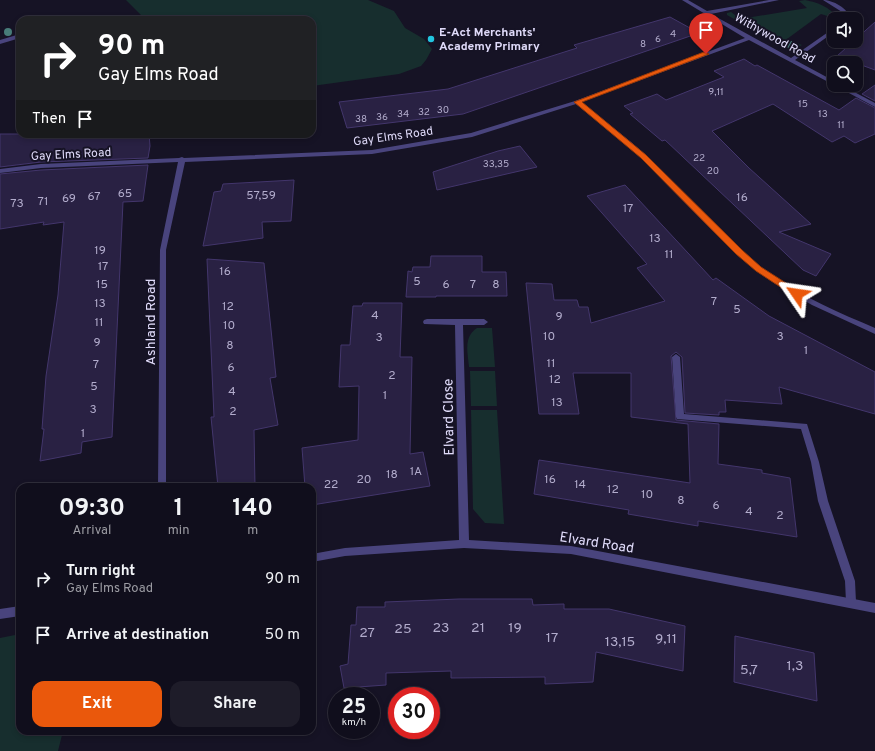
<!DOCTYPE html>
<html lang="en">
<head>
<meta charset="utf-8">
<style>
	body { margin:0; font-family:Overpass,sans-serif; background:#1e1c29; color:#f1f3f6; height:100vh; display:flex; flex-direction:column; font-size:15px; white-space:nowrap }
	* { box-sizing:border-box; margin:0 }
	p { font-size:13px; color:#9c9ca3 }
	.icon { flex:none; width:22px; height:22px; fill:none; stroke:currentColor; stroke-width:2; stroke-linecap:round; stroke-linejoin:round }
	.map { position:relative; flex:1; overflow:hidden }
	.side { position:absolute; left:16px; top:483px; width:300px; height:252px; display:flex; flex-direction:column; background:#100e1c; border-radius:12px; box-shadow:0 2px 6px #0003,0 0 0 1px #302e3b }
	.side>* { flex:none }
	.guide { position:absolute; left:16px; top:16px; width:300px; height:122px; border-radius:12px; box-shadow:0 2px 6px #0003,0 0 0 1px #302e3b; background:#202124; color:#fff; overflow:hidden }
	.buttons { position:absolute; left:827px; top:12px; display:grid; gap:8px }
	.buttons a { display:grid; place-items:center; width:36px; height:36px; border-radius:8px; background:#100e1c; box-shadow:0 2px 6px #0003,0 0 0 1px #302e3b; font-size:20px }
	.speed { position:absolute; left:328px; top:687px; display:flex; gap:8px; font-size:20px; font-weight:700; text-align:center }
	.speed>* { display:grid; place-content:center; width:52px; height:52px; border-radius:50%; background:#100e1c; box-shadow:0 2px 6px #0003,0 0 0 1px #302e3b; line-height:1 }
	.speed small { font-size:10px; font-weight:400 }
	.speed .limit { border:6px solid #d22; background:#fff; color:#111 }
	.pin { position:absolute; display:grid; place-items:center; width:34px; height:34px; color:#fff; margin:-41px -17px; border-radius:50% 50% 50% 0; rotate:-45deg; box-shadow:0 0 4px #0007 }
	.pin .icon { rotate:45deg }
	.me { position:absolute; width:44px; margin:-22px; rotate:302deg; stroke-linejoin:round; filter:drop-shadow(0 0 3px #0008) }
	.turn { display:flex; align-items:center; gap:14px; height:84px; padding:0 16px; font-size:18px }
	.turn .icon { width:52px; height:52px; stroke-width:2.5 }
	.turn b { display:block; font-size:28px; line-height:34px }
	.then { display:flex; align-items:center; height:38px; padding:0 16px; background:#0003; gap:8px; font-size:15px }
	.eta { display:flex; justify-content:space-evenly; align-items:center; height:68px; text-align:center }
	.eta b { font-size:24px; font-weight:700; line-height:28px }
	.primary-button { display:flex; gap:8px; margin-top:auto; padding:8px 16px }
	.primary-button a { flex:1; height:46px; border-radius:12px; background:#ea580c; color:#fff; font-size:16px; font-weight:700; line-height:46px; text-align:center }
	.primary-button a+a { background:#1e1c29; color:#f1f3f6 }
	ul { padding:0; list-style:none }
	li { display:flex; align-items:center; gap:12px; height:56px; padding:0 16px }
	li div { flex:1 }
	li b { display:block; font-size:15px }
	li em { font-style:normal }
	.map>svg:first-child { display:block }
</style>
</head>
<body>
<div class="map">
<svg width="875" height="751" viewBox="0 0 875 751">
	<rect width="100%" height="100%" fill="#161325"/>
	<g fill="#172e2e">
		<polygon points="126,0 368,0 394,11 405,28 424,39 432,49 426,60 421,66 399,74 312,86 312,20 146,20"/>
		<path d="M805 0C816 2 830 7 837 17V19L821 14 787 39 802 45 794 49 786 48 727 15V13L731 12 740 19 807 8 799 1Z"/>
		<path d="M477 328H492L495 367H469C468 353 463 337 477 328Z"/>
		<polygon points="470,371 495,371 497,406 471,406"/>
		<polygon points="471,410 497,410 504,524 485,523 473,509"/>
		<polygon points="20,634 20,731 63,731 58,751 0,751 0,638"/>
	</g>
	<g fill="#292143" stroke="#43366c">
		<polygon points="670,17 699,33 463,114 347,128 339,102 448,89 577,48 574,45"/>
		<polygon points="875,22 875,70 837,56 854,41 856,41 856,39"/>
		<polygon points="744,59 755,66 757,65 839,110 856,98 875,108 875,134 855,143 844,136 832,142 773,104 712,131 749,168 811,224 779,232 831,254 816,276 803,270 665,140 662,141 630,114 633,113 624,106 657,94 666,100 724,77 714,71"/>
		<polygon points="875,85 875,101 862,94"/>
		<polygon points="0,134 149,134 150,146 148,158 41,162 0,167"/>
		<polygon points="520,146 537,167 437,190 433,172 498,151"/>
		<polygon points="148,165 143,201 123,202 112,437 82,442 81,453 40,461 44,429 42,429 46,376 58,295 64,222 43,225 44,222 0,229 0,174 41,170"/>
		<polygon points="294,180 291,221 262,222 263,238 203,246 214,192 221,191 223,184"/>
		<polygon points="625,185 713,280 716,278 769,316 875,372 875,414 779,387 782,404 725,400 726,412 719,412 719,415 685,413 682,357 676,352 671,356 676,420 719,424 718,464 762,470 762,473 790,478 797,537 698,521 698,526 628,514 629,510 534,494 539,460 690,483 688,424 631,417 631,373 573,373 579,414 539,414 526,283 552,284 554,300 577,300 579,307 588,307 591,323 665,301 637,268 647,264 587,196"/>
		<polygon points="431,256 482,256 482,272 506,272 507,296 436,296 436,297 406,297 408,271 412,272 413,267 430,267"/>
		<polygon points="207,259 264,263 276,377 270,378 278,425 254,430 255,487 218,487 211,417 214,417"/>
		<polygon points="363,303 402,303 400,357 412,357 410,454 423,452 430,486 312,505 312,487 305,487 302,448 358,440 359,386 339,387 341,345 350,345 353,306 362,306"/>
		<polygon points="459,599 532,599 533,605 564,604 564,609 609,609 685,626 683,671 596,652 593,682 545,684 545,677 451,678 451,671 386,673 386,685 344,688 340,666 348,664 351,625 356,625 357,607 385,607 385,602"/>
		<polygon points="735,636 814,653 817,701 734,682"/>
	</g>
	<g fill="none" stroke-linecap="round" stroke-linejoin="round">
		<polygon fill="#49447d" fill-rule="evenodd" points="676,354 680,357 684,414 807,424 819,462 828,501 855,581 856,602 854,605 851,607 848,605 846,602 845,581 818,501 811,462 801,429 677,419 676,417 672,357"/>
		<g fill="#49447d" fill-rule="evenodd">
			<path d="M682 0H688L707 11 769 0H779L711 14 791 58 834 28V32L795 60 834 81V85L749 40 581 102C603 120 626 137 647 156 689 196 725 242 772 275 804 298 840 313 875 328V334L812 305 782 288 755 270 712 230 635 152 576 104 472 137 372 154 185 162 166 250V487H158L160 250 178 162 41 168 0 173V169L41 164 179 158 182 157 184 158 372 150 471 133 575 101 745 38Z"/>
			<path d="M823 0C832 0 849 8 850 19H844V15L842 12Z"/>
			<polygon points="84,15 86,16 86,18 78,20 69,20"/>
			<polygon points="20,34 20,38 0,44 0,40"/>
			<polygon points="834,85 841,85 875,103 875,107"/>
			<polygon points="427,319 484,319 488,322 484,325 463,325 469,540 571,546 875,603 875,613 571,554 464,548 345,556 312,562 312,554 345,548 459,540 455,325 424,324 423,322 424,320"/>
			<polygon points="20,606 20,616 0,619 0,609"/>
		</g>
	</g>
	<g fill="#487c79">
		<circle cx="8" cy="32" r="4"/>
		<circle cx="791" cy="45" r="4"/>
	</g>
	<polygon fill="#ea580c" stroke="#983908" points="704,52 709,54 582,102 646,155 742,250 761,267 800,292 801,294 800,296 794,296 756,271 736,254 641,158 574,102"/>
	<circle fill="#22c5e0" stroke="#161325" stroke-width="1.5" cx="431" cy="39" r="4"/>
	<g text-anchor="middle" stroke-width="4" stroke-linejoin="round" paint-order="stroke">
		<g font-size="10" fill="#b2accc">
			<text x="673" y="37">4</text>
			<text x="658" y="42">6</text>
			<text x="643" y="47">8</text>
			<text x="716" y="95">9,11</text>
			<text x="803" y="107">15</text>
			<text x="443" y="113">30</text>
			<text x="424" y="115">32</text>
			<text x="403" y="117">34</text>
			<text x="823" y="117">13</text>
			<text x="382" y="120">36</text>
			<text x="361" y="122">38</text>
			<text x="841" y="128">11</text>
			<text x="699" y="161">22</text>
			<text x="496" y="167">33,35</text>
			<text x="713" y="174">20</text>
		</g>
		<g font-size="12" font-weight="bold" fill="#e0dbfa" stroke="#161325" text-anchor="start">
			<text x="439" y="36">E-Act Merchants'<tspan x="439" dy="14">Academy Primary</tspan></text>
		</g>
		<g font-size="12" fill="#e0dbfa" stroke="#161325">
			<text transform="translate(775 38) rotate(29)" y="4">Withywood Road</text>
			<text transform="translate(393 136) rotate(-8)" y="4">Gay Elms Road</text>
			<text transform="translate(71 154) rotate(-3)" y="4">Gay Elms Road</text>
		</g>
		<g font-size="12" fill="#b2accc">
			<text x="125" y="197">65</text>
			<text x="261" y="199">57,59</text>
			<text x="94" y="200">67</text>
			<text x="742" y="201">16</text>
			<text x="69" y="202">69</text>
			<text x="43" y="205">71</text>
			<text x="17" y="207">73</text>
			<text x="628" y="212">17</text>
			<text x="655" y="242">13</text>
			<text x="100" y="254">19</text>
			<text x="669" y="258">11</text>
			<text x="103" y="270">17</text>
			<text x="225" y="275">16</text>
			<text x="417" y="285">5</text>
			<text x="102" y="288">15</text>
			<text x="446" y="288">6</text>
			<text x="473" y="288">7</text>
			<text x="496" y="288">8</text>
			<text x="714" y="305">7</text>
			<text x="100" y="307">13</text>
			<text x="228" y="310">12</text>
			<text x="737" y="313">5</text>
			<text x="375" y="319">4</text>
			<text x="559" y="320">9</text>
			<text x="99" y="326">11</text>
			<text x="229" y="329">10</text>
			<text x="549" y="340">10</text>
			<text x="780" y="340">3</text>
			<text x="379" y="341">3</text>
			<text x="97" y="346">9</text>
			<text x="230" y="349">8</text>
			<text x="806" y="354">1</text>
			<text x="551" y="367">11</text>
			<text x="96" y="368">7</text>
			<text x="231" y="371">6</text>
			<text x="392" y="379">2</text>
			<text x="555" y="383">12</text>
			<text x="94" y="390">5</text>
			<text x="232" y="395">4</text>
			<text x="385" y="399">1</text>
			<text x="557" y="406">13</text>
			<text x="93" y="413">3</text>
			<text x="233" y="415">2</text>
			<text x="83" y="437">1</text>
			<text x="416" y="475">1A</text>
			<text x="392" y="478">18</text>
			<text x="364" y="483">20</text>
			<text x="550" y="483">16</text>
			<text x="331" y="488">22</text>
			<text x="580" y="488">14</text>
			<text x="613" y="493">12</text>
			<text x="647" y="498">10</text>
			<text x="681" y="504">8</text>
			<text x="716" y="509">6</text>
			<text x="749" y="515">4</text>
			<text x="780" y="519">2</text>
		</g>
		<g font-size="14" fill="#e0dbfa" stroke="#161325">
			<text transform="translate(150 322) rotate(-90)" y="5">Ashland Road</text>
			<text transform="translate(448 417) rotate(-91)" y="5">Elvard Close</text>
			<text transform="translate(597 542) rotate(9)" y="5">Elvard Road</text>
		</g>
		<g font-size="14" fill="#b2accc">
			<text x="441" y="632">23</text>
			<text x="478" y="632">21</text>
			<text x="515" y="632">19</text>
			<text x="403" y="633">25</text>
			<text x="367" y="637">27</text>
			<text x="552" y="642">17</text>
			<text x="666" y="643">9,11</text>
			<text x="620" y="646">13,15</text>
			<text x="795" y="670">1,3</text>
			<text x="749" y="674">5,7</text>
		</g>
	</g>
</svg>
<div class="buttons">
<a><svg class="icon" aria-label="sound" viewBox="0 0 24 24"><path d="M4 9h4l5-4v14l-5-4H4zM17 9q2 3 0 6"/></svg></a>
<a><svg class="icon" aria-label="search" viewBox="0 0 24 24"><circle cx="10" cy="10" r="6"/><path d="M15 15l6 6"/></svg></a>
</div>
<div class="speed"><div>25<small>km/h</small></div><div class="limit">30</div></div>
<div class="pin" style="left:706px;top:54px;background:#d93025"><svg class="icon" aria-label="arrive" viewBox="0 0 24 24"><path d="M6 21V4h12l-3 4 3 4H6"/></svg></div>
<svg class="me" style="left:797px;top:294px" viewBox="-20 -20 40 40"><path d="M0-17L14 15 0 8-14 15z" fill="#ea580c" stroke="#fff" stroke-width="4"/></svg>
<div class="guide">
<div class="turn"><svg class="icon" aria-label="right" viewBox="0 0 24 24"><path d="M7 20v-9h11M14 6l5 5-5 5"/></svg><div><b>90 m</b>Gay Elms Road</div></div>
<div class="then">Then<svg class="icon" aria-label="arrive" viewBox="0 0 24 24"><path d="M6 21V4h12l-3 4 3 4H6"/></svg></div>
</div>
<section class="side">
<div class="eta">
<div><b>09:30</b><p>Arrival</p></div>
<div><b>1</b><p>min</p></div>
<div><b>140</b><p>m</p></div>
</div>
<ul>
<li><svg class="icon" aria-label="right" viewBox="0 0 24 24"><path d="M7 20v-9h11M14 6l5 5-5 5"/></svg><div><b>Turn right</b><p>Gay Elms Road</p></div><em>90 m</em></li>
<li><svg class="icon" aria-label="arrive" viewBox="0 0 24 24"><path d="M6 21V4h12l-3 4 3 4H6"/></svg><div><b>Arrive at destination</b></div><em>50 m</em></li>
</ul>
<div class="primary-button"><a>Exit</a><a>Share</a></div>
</section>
</div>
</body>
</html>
